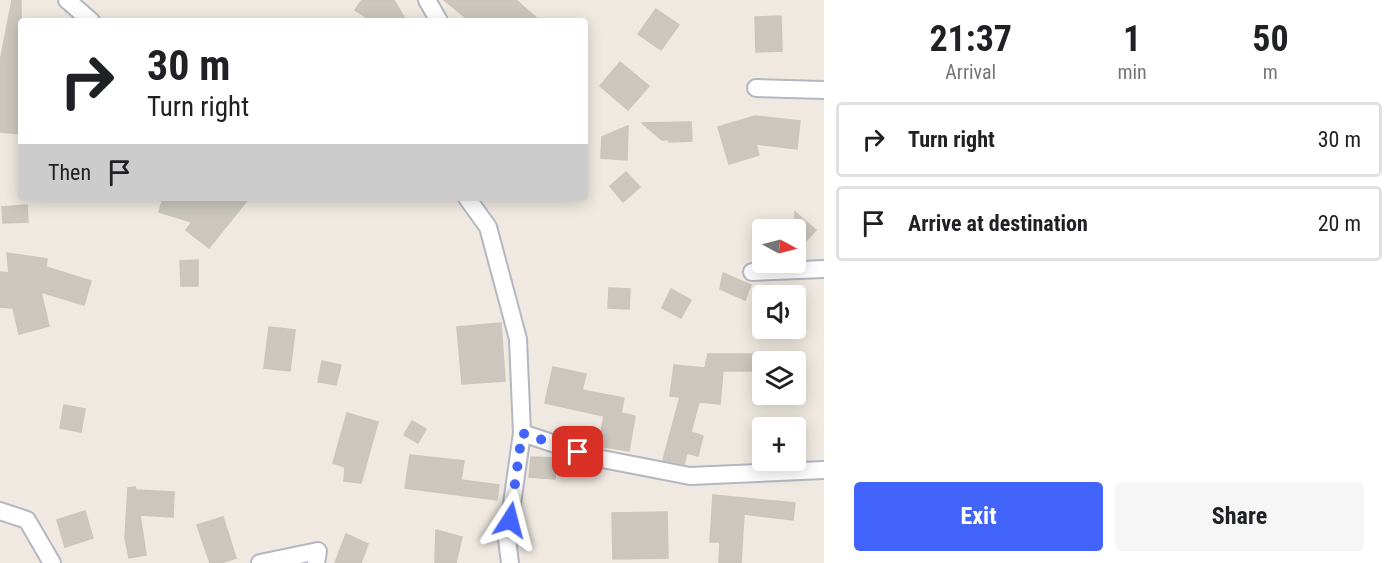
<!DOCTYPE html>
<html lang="en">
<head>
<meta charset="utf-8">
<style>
	body { margin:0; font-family:"Roboto Condensed",sans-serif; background:#f6f6f6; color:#202124; height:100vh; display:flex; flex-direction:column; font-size:22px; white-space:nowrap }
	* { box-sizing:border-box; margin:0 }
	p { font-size:20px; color:#757577 }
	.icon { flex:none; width:33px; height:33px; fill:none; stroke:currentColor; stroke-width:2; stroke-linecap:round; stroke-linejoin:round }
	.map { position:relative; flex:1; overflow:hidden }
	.sheet { display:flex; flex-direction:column; background:#fff; width:570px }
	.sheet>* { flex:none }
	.guide { position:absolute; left:18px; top:18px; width:570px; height:183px; border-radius:6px; box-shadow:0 3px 15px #0003; background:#fff; color:#202124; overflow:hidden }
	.needle { width:39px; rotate:97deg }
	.tools { position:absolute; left:752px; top:219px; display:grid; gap:12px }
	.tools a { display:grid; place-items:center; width:54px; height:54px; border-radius:6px; background:#fff; box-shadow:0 3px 15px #0003; font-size:30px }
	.pin { position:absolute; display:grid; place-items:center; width:51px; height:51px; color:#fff; margin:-26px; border-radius:12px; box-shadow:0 3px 9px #0006 }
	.me { position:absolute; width:66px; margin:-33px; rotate:9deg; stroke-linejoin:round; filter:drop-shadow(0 0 4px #0008) }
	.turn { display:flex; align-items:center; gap:21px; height:126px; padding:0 30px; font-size:27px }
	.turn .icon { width:78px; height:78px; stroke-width:2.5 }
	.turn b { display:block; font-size:42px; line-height:51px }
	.then { display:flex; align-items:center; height:57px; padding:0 30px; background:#0003; gap:12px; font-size:22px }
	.eta { display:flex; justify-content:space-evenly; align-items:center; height:102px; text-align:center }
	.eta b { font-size:36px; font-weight:700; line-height:42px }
	.button { display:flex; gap:12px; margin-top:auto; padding:12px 30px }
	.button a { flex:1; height:69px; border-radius:6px; background:#4264fb; color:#fff; font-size:24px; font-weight:700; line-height:69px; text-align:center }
	.button a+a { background:#f6f6f6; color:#202124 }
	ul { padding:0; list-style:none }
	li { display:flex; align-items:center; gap:18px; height:75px; margin:0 12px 9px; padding:0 18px; border:3px solid #e0e0e0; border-radius:6px }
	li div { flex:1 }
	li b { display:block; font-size:22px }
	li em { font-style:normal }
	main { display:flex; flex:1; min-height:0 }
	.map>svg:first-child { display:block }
</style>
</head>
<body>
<main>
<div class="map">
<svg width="824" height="563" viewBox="0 0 824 563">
	<rect width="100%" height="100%" fill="#efe9e1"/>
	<g fill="#cbc7bf" stroke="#cbc5ba" stroke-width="1.5">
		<polygon points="12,0 21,0 21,134 0,132 0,62"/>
		<polygon points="362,0 394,0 406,21 372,21 355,10"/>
		<polygon points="444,0 516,0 540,21 470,21"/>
		<polygon points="656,9 679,25 661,50 638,34"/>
		<polygon points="781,16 782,51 756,52 755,17"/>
		<polygon points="620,62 649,86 628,110 600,86"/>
		<polygon points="755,116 800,121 797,149 756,144 759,155 729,164 718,127"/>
		<polygon points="691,122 692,141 669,142 669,140 662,140 642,123"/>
		<polygon points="628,126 627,160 601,158 602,137"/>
		<polygon points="626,172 640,187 623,202 610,186"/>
		<polygon points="163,198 249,198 209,248 186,230 192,222 159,212"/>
		<polygon points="27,205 28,222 3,223 2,207"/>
		<polygon points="795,212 816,230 795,253"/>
		<polygon points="7,253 47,259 46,267 91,281 84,305 41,292 49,326 19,334 13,308 0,307 0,272 9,273"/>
		<polygon points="198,260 198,286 181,286 180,261"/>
		<polygon points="723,273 751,285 745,300 720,289"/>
		<polygon points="609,288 630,289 629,309 608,308"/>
		<polygon points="671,289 691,300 681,318 662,308"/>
		<polygon points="501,323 505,381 462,384 457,327"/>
		<polygon points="269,327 295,330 290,371 264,368"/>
		<polygon points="708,354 762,354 762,371 723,371 720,404 699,402 691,432 703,436 698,456 687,453 684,464 663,460 680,397 670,396 674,365 705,368"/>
		<polygon points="322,361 341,365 336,385 318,382"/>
		<polygon points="553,367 586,374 582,390 624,398 621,413 635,416 629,451 598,446 604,416 545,403"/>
		<polygon points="64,405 85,409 81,432 60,428"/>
		<polygon points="347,413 378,422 361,483 344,481 345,467 333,463"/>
		<polygon points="412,421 426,429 418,443 404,435"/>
		<polygon points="410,455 464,461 461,480 499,485 497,500 405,488"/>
		<polygon points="531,457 557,458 555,479 529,477"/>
		<polygon points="135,487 136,490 174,492 173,517 140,515 146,555 129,558 125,538 128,488"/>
		<polygon points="713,495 795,503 793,520 744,514 741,563 719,563 720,542 710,542"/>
		<polygon points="85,511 93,538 65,547 57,520"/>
		<polygon points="667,512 668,558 613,559 612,513"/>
		<polygon points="223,517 236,558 221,563 210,563 197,525"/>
		<polygon points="436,530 462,537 456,563 435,563"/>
		<polygon points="346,534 368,544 361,563 335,563"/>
	</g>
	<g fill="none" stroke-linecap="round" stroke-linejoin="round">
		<defs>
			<g id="minor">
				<polyline points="67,0 91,21"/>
				<polyline points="427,0 439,21"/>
				<polyline points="756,88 824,90"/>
				<polyline points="467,198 488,227 518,339 522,433 507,539 510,563"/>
				<polyline points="752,272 824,269"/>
				<polyline points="522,433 597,458 690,476 824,470"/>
				<polyline points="0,511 27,520 52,563"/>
				<polyline points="260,563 318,551 316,563"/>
			</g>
		</defs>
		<use href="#minor" stroke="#b4b7c1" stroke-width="20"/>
		<use href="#minor" stroke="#fff" stroke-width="16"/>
	</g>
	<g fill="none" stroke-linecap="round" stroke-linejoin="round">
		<polyline stroke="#4264fb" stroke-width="10" stroke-dasharray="0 18" points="510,520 522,433 578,452"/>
	</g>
</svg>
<div class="tools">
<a><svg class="needle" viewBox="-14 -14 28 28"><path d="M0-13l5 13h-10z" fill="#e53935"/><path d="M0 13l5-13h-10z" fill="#757577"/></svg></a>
<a><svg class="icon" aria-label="sound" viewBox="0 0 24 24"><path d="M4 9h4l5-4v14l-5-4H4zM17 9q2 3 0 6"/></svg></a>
<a><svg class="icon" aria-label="layers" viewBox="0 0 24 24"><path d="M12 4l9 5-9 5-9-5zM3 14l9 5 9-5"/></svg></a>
<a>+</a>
</div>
<div class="pin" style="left:578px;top:452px;background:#d93025"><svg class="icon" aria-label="arrive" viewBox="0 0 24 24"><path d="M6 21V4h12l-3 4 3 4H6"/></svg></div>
<svg class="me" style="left:510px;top:520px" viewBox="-20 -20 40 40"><path d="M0-17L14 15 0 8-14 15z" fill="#4264fb" stroke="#fff" stroke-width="4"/></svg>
<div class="guide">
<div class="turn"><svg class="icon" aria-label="right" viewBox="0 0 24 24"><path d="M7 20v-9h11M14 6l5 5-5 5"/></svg><div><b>30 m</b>Turn right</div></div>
<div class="then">Then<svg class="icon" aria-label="arrive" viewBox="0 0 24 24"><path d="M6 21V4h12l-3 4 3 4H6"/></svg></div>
</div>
</div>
<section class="sheet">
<div class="eta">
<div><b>21:37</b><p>Arrival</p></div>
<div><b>1</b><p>min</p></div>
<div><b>50</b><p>m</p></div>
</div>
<ul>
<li><svg class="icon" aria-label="right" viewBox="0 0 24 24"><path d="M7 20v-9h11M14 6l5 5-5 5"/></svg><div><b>Turn right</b></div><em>30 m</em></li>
<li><svg class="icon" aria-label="arrive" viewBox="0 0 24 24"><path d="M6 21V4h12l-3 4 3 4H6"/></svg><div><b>Arrive at destination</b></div><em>20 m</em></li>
</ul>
<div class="button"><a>Exit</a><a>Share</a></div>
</section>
</main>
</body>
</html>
